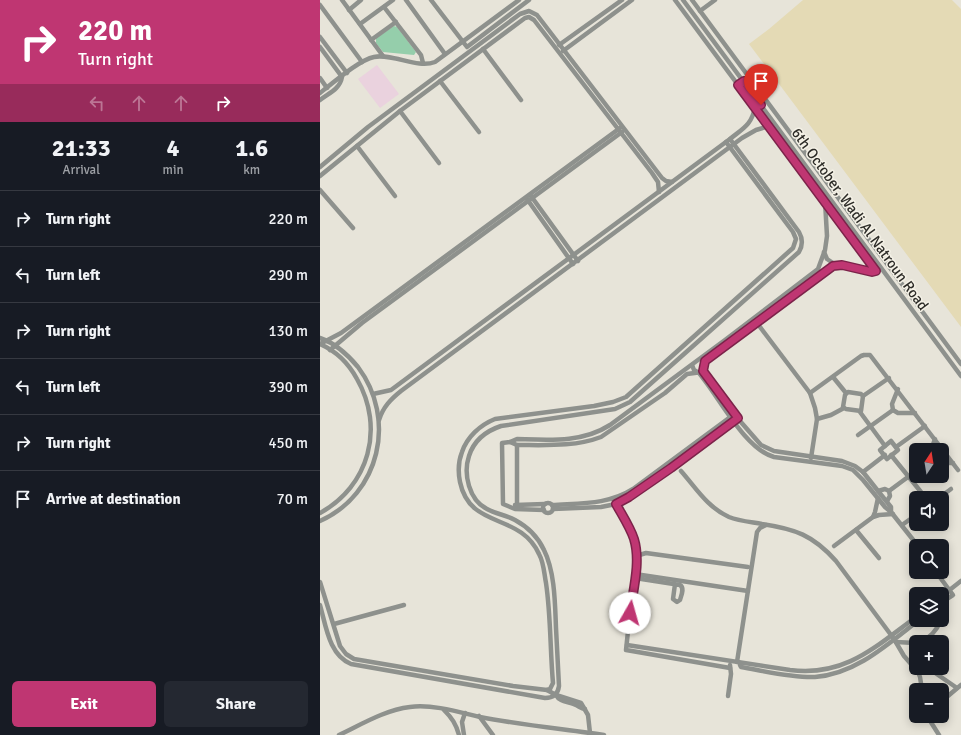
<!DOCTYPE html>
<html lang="en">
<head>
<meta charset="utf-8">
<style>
	body { margin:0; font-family:Signika,sans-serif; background:#242831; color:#f1f3f6; height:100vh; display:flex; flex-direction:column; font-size:15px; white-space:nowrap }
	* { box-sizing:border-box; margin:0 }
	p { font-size:13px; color:#9ea1a6 }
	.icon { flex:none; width:22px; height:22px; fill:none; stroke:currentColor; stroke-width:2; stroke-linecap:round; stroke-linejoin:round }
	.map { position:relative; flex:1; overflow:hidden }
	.sheet { display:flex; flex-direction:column; background:#171b24; width:320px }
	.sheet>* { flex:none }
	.banner { background:#bf3672; color:#fff; overflow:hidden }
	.needle { width:26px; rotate:12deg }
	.controls { position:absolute; left:589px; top:443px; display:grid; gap:8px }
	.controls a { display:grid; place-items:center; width:40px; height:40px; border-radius:6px; background:#171b24; box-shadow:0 2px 10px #0003; font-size:20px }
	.pin { position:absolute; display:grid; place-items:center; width:34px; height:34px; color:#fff; margin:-41px -17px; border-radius:50% 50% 50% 0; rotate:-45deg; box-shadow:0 0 4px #0007 }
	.pin .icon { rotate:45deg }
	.me { position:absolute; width:44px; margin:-22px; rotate:7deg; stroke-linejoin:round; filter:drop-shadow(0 0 3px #0008) }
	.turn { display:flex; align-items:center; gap:14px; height:84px; padding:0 12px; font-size:18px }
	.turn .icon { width:52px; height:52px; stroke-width:2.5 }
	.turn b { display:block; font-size:28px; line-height:34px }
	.lanes { display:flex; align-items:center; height:38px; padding:0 12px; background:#0003; justify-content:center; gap:20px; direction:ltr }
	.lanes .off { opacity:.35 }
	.eta { display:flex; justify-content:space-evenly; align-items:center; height:68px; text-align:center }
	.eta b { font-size:24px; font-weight:700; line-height:28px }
	.action { display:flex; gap:8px; margin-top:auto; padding:8px 12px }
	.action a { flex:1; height:46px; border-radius:6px; background:#bf3672; color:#fff; font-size:16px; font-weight:700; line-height:46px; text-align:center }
	.action a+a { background:#242831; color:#f1f3f6 }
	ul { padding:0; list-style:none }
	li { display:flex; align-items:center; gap:12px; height:56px; padding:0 12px; border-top:1px solid #363941 }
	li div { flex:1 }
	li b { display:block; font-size:15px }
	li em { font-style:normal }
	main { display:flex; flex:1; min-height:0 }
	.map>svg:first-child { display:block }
</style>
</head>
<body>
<main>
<section class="sheet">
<div class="banner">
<div class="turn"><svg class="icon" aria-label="right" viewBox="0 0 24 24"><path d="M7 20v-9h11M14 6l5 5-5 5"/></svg><div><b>220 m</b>Turn right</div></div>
<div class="lanes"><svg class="icon off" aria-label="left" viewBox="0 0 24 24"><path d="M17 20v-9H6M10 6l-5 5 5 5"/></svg><svg class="icon off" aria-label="ahead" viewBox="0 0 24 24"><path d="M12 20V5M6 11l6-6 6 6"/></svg><svg class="icon off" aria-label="ahead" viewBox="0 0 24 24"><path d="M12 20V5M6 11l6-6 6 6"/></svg><svg class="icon" aria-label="right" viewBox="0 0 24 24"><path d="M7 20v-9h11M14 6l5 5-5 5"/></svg></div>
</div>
<div class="eta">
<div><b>21:33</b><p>Arrival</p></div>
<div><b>4</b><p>min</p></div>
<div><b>1.6</b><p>km</p></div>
</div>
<ul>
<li><svg class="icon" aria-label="right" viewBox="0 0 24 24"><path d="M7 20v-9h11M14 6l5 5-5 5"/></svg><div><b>Turn right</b></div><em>220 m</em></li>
<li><svg class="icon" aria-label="left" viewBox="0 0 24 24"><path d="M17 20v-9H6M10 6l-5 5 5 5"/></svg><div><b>Turn left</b></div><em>290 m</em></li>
<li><svg class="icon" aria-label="right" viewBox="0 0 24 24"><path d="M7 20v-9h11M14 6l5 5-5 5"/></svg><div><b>Turn right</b></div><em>130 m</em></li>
<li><svg class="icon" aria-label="left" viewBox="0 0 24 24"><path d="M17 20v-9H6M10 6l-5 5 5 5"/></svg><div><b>Turn left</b></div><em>390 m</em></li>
<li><svg class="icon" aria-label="right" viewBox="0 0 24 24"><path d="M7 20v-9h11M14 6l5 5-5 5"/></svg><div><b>Turn right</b></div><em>450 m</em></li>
<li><svg class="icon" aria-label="arrive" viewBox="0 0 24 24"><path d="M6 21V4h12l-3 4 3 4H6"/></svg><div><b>Arrive at destination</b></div><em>70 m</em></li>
</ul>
<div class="action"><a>Exit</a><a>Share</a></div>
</section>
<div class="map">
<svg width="641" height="735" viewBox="0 0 641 735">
	<rect width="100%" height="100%" fill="#e7e4d9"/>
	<polygon fill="#ead2de" points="57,65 79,94 60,108 38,79"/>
	<polygon fill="#95ceab" points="74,26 77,27 96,52 94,55 63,52 56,43 56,38"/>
	<polygon fill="#e4dab5" points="483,0 632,0 641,9 641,327 429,44 449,29"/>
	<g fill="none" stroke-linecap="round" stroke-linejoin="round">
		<g stroke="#8e918d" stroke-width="4.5">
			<polyline points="22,0 63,56"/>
			<polyline points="86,0 125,54"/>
			<polyline points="111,0 147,47 209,0"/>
			<polyline points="355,0 556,271"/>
			<polyline points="363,0 641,376"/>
			<polyline points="372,0 641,364"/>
			<polyline points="0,5 42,62"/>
			<polyline points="64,7 101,55 103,63"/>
			<polyline points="29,10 41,0"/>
			<polyline points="380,11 395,0"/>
			<polyline points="40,24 73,0"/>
			<polyline points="0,37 27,73"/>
			<polyline points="51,40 76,22"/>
			<polyline points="239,45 302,0"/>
			<path d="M0 47 22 77C20 89 9 93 0 100"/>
			<polyline points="163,49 201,100"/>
			<polyline points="243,51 312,0"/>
			<polyline points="0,78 7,88"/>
			<polyline points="120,81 159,132"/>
			<path d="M0 93C13 83 39 60 54 57 73 53 97 69 115 62L199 0"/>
			<polyline points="80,111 119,163"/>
			<polyline points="37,146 75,196"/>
			<polyline points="0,167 48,127 200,14 209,11 217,15 342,178 346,181 352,182"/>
			<polyline points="0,176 80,111 205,18 209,17 214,20 332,173 338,182 339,192"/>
			<polyline points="0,190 33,228"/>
			<polyline points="211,196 258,261"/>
			<polyline points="207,199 253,264"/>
			<polyline points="504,252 507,259 516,265"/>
			<polyline points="437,323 490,393 495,408 497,419 491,458"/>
			<path d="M0 338C15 343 28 355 38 367 77 419 60 494 0 521"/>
			<polyline points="0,344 21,333 300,128"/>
			<path d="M0 344C16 351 29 364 37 379 65 428 49 486 0 513"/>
			<polyline points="10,350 42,323 302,132"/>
			<path d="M372 365 374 370 379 373 385 381C402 403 427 450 454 457L522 466 533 470 543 480 565 507 571 512 598 546"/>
			<polyline points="383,371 420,421 441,445 454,451 522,461 535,466 543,472 558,491 571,507 571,512"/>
			<polyline points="513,377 526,393"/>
			<polyline points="578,389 572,404 573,410 578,413 595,413"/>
			<polygon points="528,392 541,394 543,396 541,411 526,409 523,407 525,395"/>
			<polyline points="490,393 541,356 544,355 550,355 638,470"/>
			<path d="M53 394 71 390 410 139C422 129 432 125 435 107"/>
			<polyline points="543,396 569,378"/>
			<polyline points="540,412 565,446"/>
			<polyline points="497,419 511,415 524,408"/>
			<path d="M59 420C63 407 71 399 81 391L422 138 436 130 449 126"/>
			<polyline points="538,435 573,410"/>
			<polygon points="571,441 578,450 567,459 560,450"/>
			<path d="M190 442 197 445C225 445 255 447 281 437L345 393 367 374 382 372 385 363 387 360 511 267 516 265H522L552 272 556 271"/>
			<polyline points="197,445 197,505"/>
			<polyline points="576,447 605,426"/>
			<polyline points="611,450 615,439"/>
			<polyline points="571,455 601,492"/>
			<polyline points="622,463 633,463"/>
			<path d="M361 471C376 488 387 507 409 517 419 521 431 522 442 524 475 529 493 535 516 561L574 639 584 656 598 672 600 677 602 690"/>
			<polyline points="543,472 565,455"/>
			<polyline points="558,491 565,489 569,491 570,496 567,501"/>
			<polyline points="569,491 596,471"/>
			<polyline points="619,498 631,489"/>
			<polyline points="293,499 313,537 316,556 306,650 410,668"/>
			<circle cx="228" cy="508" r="5"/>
			<polyline points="195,505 225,504"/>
			<path d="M232 505C260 503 288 505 313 489L413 415"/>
			<polyline points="233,509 281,507 296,504 305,500 351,468 416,419"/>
			<path d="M224 510 195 509 183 504 182 443 190 442 197 439C229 440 262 443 290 425L405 340 498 269 505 250 507 236 505 201"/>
			<polyline points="553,517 555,512 558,498"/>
			<polyline points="582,525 596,515"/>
			<polyline points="536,530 559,558"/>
			<polyline points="514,546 553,517 559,515 573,514"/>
			<polyline points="316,556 326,553 428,567"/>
			<polyline points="616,572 633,595 622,602"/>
			<polyline points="315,574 428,591"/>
			<path d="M315 578 360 585C365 588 361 596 360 600L357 602 353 599 355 584"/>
			<path d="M0 582 20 646 26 654 34 659 193 686 227 690 230 689 233 683C230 650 231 617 226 583 224 573 224 563 219 554 200 512 150 530 140 482 138 472 138 462 142 452 147 437 160 425 175 419L274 406 293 402 306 397 473 248 476 239 473 232 406 142"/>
			<polyline points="622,596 641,581"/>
			<path d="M0 605C6 626 9 655 31 664L225 698C233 698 238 694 239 686 238 666 237 647 236 628 235 604 235 572 224 550 218 537 208 527 195 520 186 515 176 514 167 509 149 500 143 474 149 456 154 440 166 431 181 426L295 409 310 402 479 252C483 245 483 239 479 232L410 139"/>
			<polyline points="622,618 623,601"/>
			<polyline points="14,624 84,605"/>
			<polyline points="576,642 596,643"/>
			<path d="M600 642C610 638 617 630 621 620"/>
			<path d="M307 645 470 670C525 677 555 647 596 617"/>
			<polyline points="417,662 437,532 440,528 446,525"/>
			<path d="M420 663V665L421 667C444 671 472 678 495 677 536 674 568 644 599 620"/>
			<polyline points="608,668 637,688"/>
			<polyline points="227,690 236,695 261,703 268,715 270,733"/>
			<path d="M236 695C240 703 249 701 256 705 260 707 261 709 265 709"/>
			<polyline points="408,696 411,674 410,665"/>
			<polyline points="622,701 641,685"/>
			<path d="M124 710C132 718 136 724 139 735"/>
			<polyline points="159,716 173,735"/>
			<polyline points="607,716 619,735"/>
			<path d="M19 735C42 724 65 710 90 707 112 704 139 712 160 717 201 725 243 729 284 735"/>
			<polyline points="144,735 142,722 145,713"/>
		</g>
	</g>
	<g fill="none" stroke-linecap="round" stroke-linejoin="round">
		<defs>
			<path id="route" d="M310 613C313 590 321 562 314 539 310 527 302 515 296 504L309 497 351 468 418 418 383 371 385 361 513 266 522 265 552 272 556 271 418 85 424 81 441 105"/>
		</defs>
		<use href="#route" stroke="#7c234a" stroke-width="10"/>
		<use href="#route" stroke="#bf3672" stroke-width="7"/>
	</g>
	<g text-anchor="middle" stroke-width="3" stroke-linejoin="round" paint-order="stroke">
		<g font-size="15" fill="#2d2c28" stroke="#f4f1e6">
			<text transform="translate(540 219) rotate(54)" y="5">6th October, Wadi Al Natroun Road</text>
		</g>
	</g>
</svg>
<div class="controls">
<a><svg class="needle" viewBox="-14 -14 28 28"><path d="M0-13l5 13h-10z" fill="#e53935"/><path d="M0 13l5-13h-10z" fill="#9ea1a6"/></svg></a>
<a><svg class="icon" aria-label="sound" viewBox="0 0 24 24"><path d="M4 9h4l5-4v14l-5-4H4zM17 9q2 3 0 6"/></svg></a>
<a><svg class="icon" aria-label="search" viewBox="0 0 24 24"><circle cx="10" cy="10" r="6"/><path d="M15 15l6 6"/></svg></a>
<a><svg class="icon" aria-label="layers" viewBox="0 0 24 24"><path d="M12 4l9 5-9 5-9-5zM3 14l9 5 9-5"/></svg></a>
<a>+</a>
<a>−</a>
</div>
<div class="pin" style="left:441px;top:105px;background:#d93025"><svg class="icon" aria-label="arrive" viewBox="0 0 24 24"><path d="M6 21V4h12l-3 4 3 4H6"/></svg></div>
<svg class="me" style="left:310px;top:613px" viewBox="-20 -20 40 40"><circle r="19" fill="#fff"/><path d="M0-13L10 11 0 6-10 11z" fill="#bf3672"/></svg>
</div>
</main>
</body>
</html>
